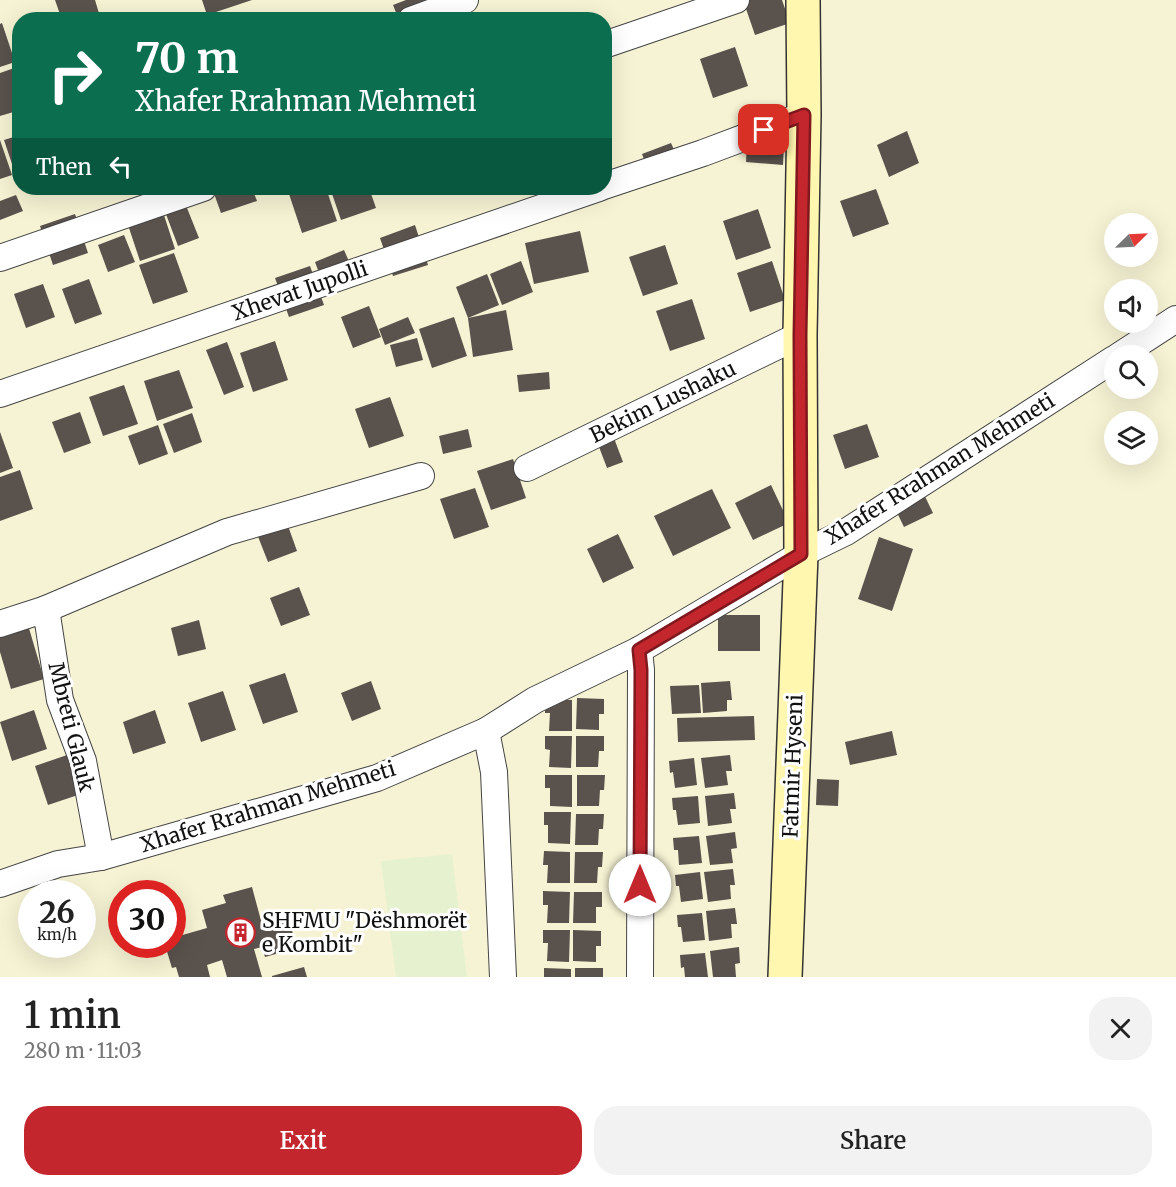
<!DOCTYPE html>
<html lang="en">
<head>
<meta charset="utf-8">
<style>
	body { margin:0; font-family:Merriweather,serif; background:#f2f2f2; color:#222; height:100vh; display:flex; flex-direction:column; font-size:22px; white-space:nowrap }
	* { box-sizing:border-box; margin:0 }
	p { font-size:20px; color:#767676 }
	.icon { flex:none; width:33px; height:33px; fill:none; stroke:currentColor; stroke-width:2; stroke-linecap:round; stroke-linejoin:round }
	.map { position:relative; height:977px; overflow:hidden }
	.side { display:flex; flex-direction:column; background:#fff; flex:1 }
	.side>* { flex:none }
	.hud { position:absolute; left:12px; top:12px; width:600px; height:183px; border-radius:24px; box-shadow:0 6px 24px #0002; background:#0b6e4f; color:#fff; overflow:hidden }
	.needle { width:39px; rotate:66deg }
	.buttons { position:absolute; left:1104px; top:213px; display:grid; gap:12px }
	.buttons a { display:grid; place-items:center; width:54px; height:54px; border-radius:50%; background:#fff; box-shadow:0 6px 24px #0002; font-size:30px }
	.speed { position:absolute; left:18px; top:880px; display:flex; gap:12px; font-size:30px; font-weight:700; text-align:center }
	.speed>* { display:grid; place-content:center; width:78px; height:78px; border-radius:50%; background:#fff; box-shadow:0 6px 24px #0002; line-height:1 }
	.speed small { font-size:15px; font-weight:400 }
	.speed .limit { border:9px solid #d22; background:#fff; color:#111 }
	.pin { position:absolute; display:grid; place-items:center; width:51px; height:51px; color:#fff; margin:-26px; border-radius:12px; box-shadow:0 3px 9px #0006 }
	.me { position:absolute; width:66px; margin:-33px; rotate:0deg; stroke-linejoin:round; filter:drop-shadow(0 0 4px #0008) }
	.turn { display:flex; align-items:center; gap:21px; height:126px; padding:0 24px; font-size:27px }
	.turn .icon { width:78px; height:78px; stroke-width:2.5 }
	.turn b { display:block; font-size:42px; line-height:51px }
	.then { display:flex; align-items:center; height:57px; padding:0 24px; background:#0003; gap:12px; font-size:22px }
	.round { display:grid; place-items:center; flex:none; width:63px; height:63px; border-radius:24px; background:#f2f2f2 }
	.head { display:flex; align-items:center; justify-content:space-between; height:102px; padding:0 24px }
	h1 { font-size:36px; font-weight:600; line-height:45px }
	.action { display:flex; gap:12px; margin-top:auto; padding:12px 24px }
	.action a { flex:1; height:69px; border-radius:24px; background:#c4262e; color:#fff; font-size:24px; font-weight:600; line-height:69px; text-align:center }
	.action a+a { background:#f2f2f2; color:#222 }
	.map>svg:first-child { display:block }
</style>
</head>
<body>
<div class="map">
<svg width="1176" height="977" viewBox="0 0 1176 977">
	<rect width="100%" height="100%" fill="#fffdf5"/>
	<path fill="#f6f3d4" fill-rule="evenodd" d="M0 0H1176V977H0ZM20 20H604V188H20ZM1114 224H1148V256H1114ZM1114 290H1148V322H1114ZM1114 356H1148V388H1114ZM1114 422H1148V454H1114ZM32 894H82V945H32ZM122 894H172V945H122Z"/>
	<polygon fill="#e6f2cf" points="452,854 467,977 396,977 381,861"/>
	<g fill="#5a524d">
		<polygon points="55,0 95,0 101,20 62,20"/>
		<polygon points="202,0 252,0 207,15"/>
		<polygon points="406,0 464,0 399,20 393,5"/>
		<polygon points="743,0 782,0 790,23 755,35"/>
		<polygon points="2,23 15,62 0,67 0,24"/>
		<polygon points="735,47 748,86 713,98 700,59"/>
		<polygon points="20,66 20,110 0,116 0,73"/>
		<polygon points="748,121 785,123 783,165 746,162"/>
		<polygon points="907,131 919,163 889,177 877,145"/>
		<polygon points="20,135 20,179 17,179 4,140"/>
		<polygon points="0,140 12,175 0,179"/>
		<polygon points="671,143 678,158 648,170 642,154"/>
		<polygon points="212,188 252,188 257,201 221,213"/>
		<polygon points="308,188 326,188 337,221 302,233 289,194"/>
		<polygon points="330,188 369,188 376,208 341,220"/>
		<polygon points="876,189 889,224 853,237 840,201"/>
		<polygon points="181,193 199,238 178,246 161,201"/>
		<polygon points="16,195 23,211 0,220 0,201"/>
		<polygon points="162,209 175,249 140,261 127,222"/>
		<polygon points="758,209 771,248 736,260 723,221"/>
		<polygon points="75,214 88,253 53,265 40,226"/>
		<polygon points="415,225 428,265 393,276 380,238"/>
		<polygon points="580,231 589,272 534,284 525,243"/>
		<polygon points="124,235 135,262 108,272 98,245"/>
		<polygon points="665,245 678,284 643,296 629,257"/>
		<polygon points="344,250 351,266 321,278 315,262"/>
		<polygon points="174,253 188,292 153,304 139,265"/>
		<polygon points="521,261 533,292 502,305 490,274"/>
		<polygon points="772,261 785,300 750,312 737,273"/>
		<polygon points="310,266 324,305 289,317 275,278"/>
		<polygon points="487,274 499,305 468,318 456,287"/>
		<polygon points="89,279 102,314 75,324 62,289"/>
		<polygon points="43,284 55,317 26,328 14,294"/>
		<polygon points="692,299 705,339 670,351 656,311"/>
		<polygon points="369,306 381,337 353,348 341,317"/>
		<polygon points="506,310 513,350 473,357 468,318"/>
		<polygon points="408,317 415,333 385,345 379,329"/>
		<polygon points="454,317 467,356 432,368 419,329"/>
		<polygon points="417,338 423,360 396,367 390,345"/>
		<polygon points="275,341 288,380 253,392 240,353"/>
		<polygon points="227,342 244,387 224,395 206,350"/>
		<polygon points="179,370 193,408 157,421 144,381"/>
		<polygon points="549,372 550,389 519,392 517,375"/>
		<polygon points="124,385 138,424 103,436 89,397"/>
		<polygon points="390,397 404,436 369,448 355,409"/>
		<polygon points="80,412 91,443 64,453 52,422"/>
		<polygon points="192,413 202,442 174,453 163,424"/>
		<polygon points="867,424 879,457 845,469 833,435"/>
		<polygon points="158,425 168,454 139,465 128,436"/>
		<polygon points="468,429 472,447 443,454 439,436"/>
		<polygon points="0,432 13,468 0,473"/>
		<polygon points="612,433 623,462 607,468 596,439"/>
		<polygon points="513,459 526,498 491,510 477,471"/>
		<polygon points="20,470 33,509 0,521 0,477"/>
		<polygon points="916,478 933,513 904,527 887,492"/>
		<polygon points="771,485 789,523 753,540 735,503"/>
		<polygon points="475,488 489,527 454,539 440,499"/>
		<polygon points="712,489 731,528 673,556 654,516"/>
		<polygon points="287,523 297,551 268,562 257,534"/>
		<polygon points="618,534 634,568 603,583 587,549"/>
		<polygon points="879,537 913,549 892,611 858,599"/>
		<polygon points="299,587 310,615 281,626 270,598"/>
		<rect x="718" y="615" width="42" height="36"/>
		<polygon points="199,620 206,649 178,656 171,628"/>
		<polygon points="28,625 44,679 11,689 0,652 0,634"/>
		<polygon points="285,673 298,712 263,724 249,685"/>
		<polygon points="371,681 381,709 352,721 341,693"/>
		<polygon points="730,681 732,700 727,700 727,711 703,713 701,683"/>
		<polygon points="699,685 701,713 672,714 670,686"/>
		<polygon points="223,691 236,730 201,742 188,703"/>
		<polygon points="577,698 604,699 604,714 599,714 599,730 576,729"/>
		<polygon points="545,699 572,700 572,731 549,731 550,713 545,713"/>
		<polygon points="34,710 47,749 12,761 0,722"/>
		<polygon points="155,710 166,743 133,754 123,722"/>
		<polygon points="754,716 755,740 678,742 677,718"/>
		<polygon points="892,731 897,755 850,765 845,742"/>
		<polygon points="545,736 572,736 571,768 549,767 550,750 545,749"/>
		<polygon points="576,736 604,736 604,751 599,751 598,767 576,767"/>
		<polygon points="70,754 84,793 48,805 35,766"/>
		<polygon points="730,755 732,771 726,771 728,785 705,788 701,758"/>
		<polygon points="694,758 697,785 675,788 673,772 670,773 669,761"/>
		<polygon points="545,775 572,775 572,807 550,806 550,788 545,788"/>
		<polygon points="577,775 605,775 604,790 600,790 599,806 577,806"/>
		<polygon points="817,779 839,780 838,806 816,805"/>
		<polygon points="734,793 736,809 730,809 732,823 708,826 705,796"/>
		<polygon points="698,796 700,823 678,825 676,810 673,810 672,798"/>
		<polygon points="544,812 571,812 570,844 548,843 548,825 544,825"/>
		<polygon points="576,814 604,814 603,829 599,829 598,845 575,845"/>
		<polygon points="735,832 737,848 731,849 733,863 710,865 706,836"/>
		<polygon points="699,836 702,863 679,865 678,850 674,850 673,838"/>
		<polygon points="544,851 570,852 570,883 547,883 548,865 543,865"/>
		<polygon points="575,852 603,852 602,867 598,867 597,883 574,883"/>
		<polygon points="733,869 735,885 730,885 731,899 708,902 704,872"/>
		<polygon points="700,872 703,899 681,902 679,886 676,886 675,875"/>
		<polygon points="252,887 263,928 289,920 297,948 265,957 262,947 254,949 262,977 227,977 222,960 207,965 210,977 179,977 176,967 172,968 165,945 172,945 172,938 207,928 202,910 226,903 223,895"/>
		<polygon points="543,891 570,892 569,923 547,923 548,905 543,905"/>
		<polygon points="574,892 602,892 602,907 596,907 596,923 573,923"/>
		<polygon points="735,908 737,924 731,924 732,938 709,941 706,911"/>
		<polygon points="702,913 705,940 683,942 681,927 678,927 677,915"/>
		<polygon points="543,930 570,930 569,962 547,961 548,943 543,943"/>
		<polygon points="573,930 601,931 601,946 596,946 596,962 573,961"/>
		<polygon points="739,947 740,963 735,964 736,977 713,977 710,951"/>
		<polygon points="705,953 708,977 685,977 684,967 681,968 680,955"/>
		<polygon points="304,967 307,977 272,977 272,976"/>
		<polygon points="544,968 571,969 571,977 544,977"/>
		<rect x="575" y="968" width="28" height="9"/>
	</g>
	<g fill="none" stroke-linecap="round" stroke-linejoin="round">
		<defs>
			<g id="street">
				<polyline points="411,20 465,0"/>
				<polyline points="604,45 736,0"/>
				<polyline points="604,186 703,153 804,115"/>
				<polyline points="0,258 203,188"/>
				<polyline points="1119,356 1176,319"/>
				<polyline points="0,394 599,188"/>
				<polyline points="527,468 800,335"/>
				<polyline points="46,609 227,532 421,476"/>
				<polyline points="0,624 46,609 60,700 83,761 101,857"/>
				<polyline points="639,650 641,670 640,977"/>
				<polyline points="486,731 494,772 503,977"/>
				<polyline points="0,884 58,864 101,857 377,778 486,731 535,700 639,650 801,554 846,532 1114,359"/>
			</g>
			<polyline id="secondary" points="785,977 801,554 800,335 804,115 803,0"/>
		</defs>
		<use href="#street" stroke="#444" stroke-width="28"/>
		<use href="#secondary" stroke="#333" stroke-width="36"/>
		<use href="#street" stroke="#fff" stroke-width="26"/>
		<use href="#secondary" stroke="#fff6b0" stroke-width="33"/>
	</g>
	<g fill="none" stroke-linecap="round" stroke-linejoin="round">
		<defs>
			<polyline id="route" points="640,885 641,670 639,650 801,554 800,335 804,115 764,130"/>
		</defs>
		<use href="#route" stroke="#7f191e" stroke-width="15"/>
		<use href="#route" stroke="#c4262e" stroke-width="10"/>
	</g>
	<defs>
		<symbol id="building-ring" viewBox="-11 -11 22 22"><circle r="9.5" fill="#fff" stroke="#c4262e" stroke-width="1.5"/><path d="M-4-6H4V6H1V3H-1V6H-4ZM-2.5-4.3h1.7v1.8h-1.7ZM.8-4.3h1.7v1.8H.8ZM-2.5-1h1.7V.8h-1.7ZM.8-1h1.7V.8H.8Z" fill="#c4262e"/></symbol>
	</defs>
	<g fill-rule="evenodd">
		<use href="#building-ring" x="224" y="916" width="33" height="33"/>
	</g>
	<g text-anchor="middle" stroke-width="6" stroke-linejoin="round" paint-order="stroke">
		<g font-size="21" fill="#111" stroke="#fff">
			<text transform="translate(300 291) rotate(-19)" y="7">Xhevat Jupolli</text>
			<text transform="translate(663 402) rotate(-26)" y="7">Bekim Lushaku</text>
			<text transform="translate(940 469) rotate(-32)" y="7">Xhafer Rrahman Mehmeti</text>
			<text transform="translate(71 727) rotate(76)" y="7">Mbreti Glauk</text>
			<text transform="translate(793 766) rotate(-88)" y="7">Fatmir Hyseni</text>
			<text transform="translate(268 807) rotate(-17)" y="7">Xhafer Rrahman Mehmeti</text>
		</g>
		<g font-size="21" fill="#111" stroke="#fff" text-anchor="start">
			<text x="262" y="928">SHFMU "Dëshmorët<tspan x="262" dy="24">e Kombit"</tspan></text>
		</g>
	</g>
</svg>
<div class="buttons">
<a><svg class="needle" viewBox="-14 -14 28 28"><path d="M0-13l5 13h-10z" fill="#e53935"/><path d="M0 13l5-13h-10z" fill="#767676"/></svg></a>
<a><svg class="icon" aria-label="sound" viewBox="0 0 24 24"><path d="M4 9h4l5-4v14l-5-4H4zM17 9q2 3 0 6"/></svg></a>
<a><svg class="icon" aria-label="search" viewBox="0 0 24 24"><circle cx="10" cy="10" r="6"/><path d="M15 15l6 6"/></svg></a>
<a><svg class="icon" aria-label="layers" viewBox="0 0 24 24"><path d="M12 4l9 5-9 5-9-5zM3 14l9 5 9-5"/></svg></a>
</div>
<div class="speed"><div>26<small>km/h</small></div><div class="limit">30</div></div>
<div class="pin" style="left:764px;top:130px;background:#d93025"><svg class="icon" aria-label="arrive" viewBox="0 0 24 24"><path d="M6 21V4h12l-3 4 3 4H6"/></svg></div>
<svg class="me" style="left:640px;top:885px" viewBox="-20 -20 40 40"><circle r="19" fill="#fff"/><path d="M0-13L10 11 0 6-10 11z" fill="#c4262e"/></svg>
<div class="hud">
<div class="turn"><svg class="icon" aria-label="right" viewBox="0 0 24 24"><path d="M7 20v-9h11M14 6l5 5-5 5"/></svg><div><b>70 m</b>Xhafer Rrahman Mehmeti</div></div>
<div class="then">Then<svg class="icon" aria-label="left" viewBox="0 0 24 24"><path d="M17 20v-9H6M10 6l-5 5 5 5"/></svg></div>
</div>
</div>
<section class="side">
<div class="head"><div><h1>1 min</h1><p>280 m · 11:03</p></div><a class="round"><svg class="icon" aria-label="close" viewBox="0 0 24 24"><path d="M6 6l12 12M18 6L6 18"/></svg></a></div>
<div class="action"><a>Exit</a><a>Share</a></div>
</section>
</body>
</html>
